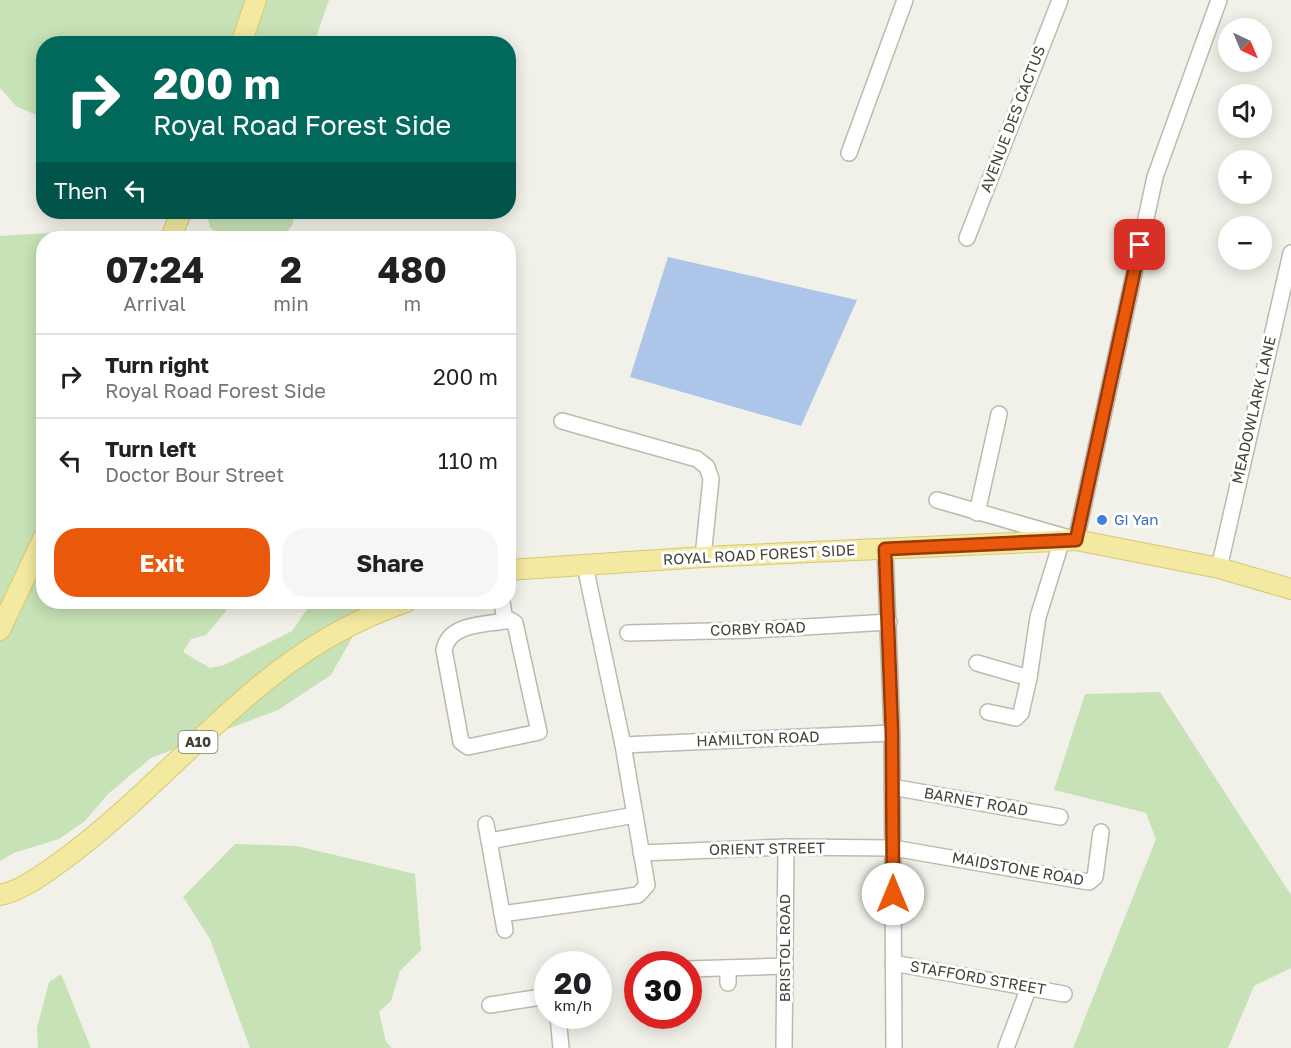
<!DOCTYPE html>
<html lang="en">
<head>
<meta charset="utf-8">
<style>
	body { margin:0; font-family:"Golos Text",sans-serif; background:#f6f6f6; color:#202124; height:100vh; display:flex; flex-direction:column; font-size:22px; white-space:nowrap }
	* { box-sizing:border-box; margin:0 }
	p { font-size:20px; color:#757577 }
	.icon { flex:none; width:33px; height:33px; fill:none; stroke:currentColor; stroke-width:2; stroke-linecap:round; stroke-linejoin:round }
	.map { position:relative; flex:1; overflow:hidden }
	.side { position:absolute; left:36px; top:231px; width:480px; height:378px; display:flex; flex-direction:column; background:#fff; border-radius:24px; box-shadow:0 3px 15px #0003 }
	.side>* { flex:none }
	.hud { position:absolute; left:36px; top:36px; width:480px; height:183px; border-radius:24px; box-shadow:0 3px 15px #0003; background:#00695c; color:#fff; overflow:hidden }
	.needle { width:39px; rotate:136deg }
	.controls { position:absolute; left:1218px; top:18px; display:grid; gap:12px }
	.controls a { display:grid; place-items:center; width:54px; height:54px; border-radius:50%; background:#fff; box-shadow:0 3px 15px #0003; font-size:30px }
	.speed { position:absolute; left:534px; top:951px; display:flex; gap:12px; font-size:30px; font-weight:700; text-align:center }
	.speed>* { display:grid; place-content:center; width:78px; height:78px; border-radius:50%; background:#fff; box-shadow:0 3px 15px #0003; line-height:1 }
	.speed small { font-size:15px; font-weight:400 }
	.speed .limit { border:9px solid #d22; background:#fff; color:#111 }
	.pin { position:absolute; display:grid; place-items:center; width:51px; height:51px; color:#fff; margin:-26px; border-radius:12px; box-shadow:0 3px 9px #0006 }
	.me { position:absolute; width:66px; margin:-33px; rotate:0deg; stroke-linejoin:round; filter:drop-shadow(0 0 4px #0008) }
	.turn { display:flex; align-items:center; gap:21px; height:126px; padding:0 18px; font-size:27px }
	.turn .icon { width:78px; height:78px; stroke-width:2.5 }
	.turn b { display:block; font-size:42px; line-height:51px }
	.then { display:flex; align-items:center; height:57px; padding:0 18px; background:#0003; gap:12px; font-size:22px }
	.eta { display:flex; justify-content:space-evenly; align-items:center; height:102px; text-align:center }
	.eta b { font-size:36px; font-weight:700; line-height:42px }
	.action { display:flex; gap:12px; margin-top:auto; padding:12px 18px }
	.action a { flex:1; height:69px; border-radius:24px; background:#ea580c; color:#fff; font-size:24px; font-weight:700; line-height:69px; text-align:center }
	.action a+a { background:#f6f6f6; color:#202124 }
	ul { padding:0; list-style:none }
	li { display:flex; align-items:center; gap:18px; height:84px; padding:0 18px; border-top:2px solid #e0e0e0 }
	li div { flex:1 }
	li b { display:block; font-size:22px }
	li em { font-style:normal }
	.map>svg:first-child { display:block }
</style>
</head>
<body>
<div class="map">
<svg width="1291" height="1048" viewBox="0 0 1291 1048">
	<rect width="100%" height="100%" fill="#f2f1e9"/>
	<g fill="#c7e2b6">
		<polygon points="0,0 329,0 314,43 44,44 43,118 16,106 0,88"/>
		<polygon points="206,212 293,212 293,224 282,238 221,238 210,227"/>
		<polygon points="49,233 58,238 44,238 44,602 224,602 226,611 206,635 191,639 183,652 210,668 224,665 292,631 312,602 368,602 367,611 331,675 278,710 151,758 108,794 85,821 59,839 14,853 0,861 0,236"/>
		<polygon points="1160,692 1291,895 1291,968 1254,986 1228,1048 1073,1048 1156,839 1146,813 1054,790 1085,694"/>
		<polygon points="235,844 297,846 415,874 421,950 400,971 391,1001 379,1012 386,1042 392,1048 250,1048 210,939 183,897"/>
		<polygon points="61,974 91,1048 38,1048 37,1028 49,982"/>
	</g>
	<polygon fill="#acc5e8" points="668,257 857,300 801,426 630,377"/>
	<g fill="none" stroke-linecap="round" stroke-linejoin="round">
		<defs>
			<g id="minor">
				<polyline points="849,153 905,0"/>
				<polyline points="967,238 1060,0"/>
				<polyline points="562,421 697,459 707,467 711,479 703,557"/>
				<polyline points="937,500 1076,540 1155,177 1219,0"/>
				<polyline points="977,513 999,414"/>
				<polyline points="885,549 892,733 894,1048"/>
				<polyline points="1219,568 1291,253"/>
				<polyline points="502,602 505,621"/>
				<path d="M510 620 515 623 539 732 468 747 461 742 444 650C449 622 488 625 510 620Z"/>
				<polyline points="628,633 754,630 889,622"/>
				<polyline points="977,663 1029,678"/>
				<polyline points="988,712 1016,718 1021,713 1029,678 1038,617 1061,543"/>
				<polyline points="623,745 892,733"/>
				<polyline points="892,787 1060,817"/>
				<polyline points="486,824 505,930"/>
				<polyline points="489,841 635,815"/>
				<polyline points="641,853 786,847 893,848 1089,882 1095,877 1101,832"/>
				<polyline points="502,914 638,895 647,885 623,745 585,566"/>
				<polyline points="893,963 1064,994"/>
				<polyline points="688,969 785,966"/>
				<polyline points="728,983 728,968"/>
				<polyline points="490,1005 548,996"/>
				<polyline points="558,1016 561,1048"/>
				<polyline points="784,1048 786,847"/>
				<polyline points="1006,1048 1029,987"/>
			</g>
			<g id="major">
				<polyline points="241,44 256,0"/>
				<polyline points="171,238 181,212"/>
				<polyline points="508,570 703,557 1076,540 1219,568 1291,589"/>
				<polyline points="0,630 44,537"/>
				<path d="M0 895C21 891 42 875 59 863 131 811 190 744 257 688 301 651 353 620 406 602"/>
			</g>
		</defs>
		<use href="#minor" stroke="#bdbaac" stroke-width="18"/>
		<use href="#major" stroke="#d6c973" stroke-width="22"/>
		<use href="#minor" stroke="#fff" stroke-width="15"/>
		<use href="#major" stroke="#f3e9a1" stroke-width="20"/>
	</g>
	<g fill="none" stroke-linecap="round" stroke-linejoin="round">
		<defs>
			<polyline id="route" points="893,894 892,733 885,549 1076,540 1140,245"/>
		</defs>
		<use href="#route" stroke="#983908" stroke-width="15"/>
		<use href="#route" stroke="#ea580c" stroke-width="10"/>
	</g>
	<circle fill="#3f7fe0" stroke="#fff" stroke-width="2" cx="1102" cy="520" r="6"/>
	<g text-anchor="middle" stroke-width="6" stroke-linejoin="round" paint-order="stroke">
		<rect fill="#fff" stroke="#7d7b74" stroke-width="1.5" x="178.5" y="731" width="39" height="22" rx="4.5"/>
		<g font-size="14" font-weight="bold" fill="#454238">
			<text x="198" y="747">A10</text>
		</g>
		<g font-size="15" fill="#454238" stroke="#fff">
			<text transform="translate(1013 119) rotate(-69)" y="5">AVENUE DES CACTUS</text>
			<text transform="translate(1254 410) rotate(-77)" y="5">MEADOWLARK LANE</text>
			<text transform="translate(759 555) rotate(-3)" y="5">ROYAL ROAD FOREST SIDE</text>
			<text transform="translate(758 629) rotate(-2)" y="5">CORBY ROAD</text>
			<text transform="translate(758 739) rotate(-2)" y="5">HAMILTON ROAD</text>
			<text transform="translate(976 802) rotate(10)" y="5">BARNET ROAD</text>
			<text transform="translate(767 849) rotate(-1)" y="5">ORIENT STREET</text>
			<text transform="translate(1018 869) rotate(10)" y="5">MAIDSTONE ROAD</text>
			<text transform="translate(785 948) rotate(-90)" y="5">BRISTOL ROAD</text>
			<text transform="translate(978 978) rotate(10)" y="5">STAFFORD STREET</text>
		</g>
		<g font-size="15" fill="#366cbe" stroke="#fff" text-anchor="start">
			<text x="1114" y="525">Gi Yan</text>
		</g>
	</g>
</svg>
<div class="controls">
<a><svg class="needle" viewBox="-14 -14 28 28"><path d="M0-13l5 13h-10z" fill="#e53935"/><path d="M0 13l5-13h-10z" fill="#757577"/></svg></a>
<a><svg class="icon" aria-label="sound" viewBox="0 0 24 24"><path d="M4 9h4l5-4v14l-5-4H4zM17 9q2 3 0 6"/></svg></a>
<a>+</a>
<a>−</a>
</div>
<div class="speed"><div>20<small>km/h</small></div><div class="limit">30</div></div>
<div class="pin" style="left:1140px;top:245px;background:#d93025"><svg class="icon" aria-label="arrive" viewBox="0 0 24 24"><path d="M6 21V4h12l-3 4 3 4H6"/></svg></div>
<svg class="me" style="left:893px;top:894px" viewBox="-20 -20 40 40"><circle r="19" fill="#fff"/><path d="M0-13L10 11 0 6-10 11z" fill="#ea580c"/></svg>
<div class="hud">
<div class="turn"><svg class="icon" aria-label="right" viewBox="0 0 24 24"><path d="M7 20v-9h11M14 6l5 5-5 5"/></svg><div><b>200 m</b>Royal Road Forest Side</div></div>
<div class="then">Then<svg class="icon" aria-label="left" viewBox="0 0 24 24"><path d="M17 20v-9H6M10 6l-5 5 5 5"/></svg></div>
</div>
<section class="side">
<div class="eta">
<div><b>07:24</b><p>Arrival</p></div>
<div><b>2</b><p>min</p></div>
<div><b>480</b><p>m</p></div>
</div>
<ul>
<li><svg class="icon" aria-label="right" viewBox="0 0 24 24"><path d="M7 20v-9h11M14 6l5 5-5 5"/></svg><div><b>Turn right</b><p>Royal Road Forest Side</p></div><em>200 m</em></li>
<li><svg class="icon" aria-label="left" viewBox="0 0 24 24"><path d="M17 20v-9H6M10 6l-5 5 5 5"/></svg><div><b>Turn left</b><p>Doctor Bour Street</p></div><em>110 m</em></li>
</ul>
<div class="action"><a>Exit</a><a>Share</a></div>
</section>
</div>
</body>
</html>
